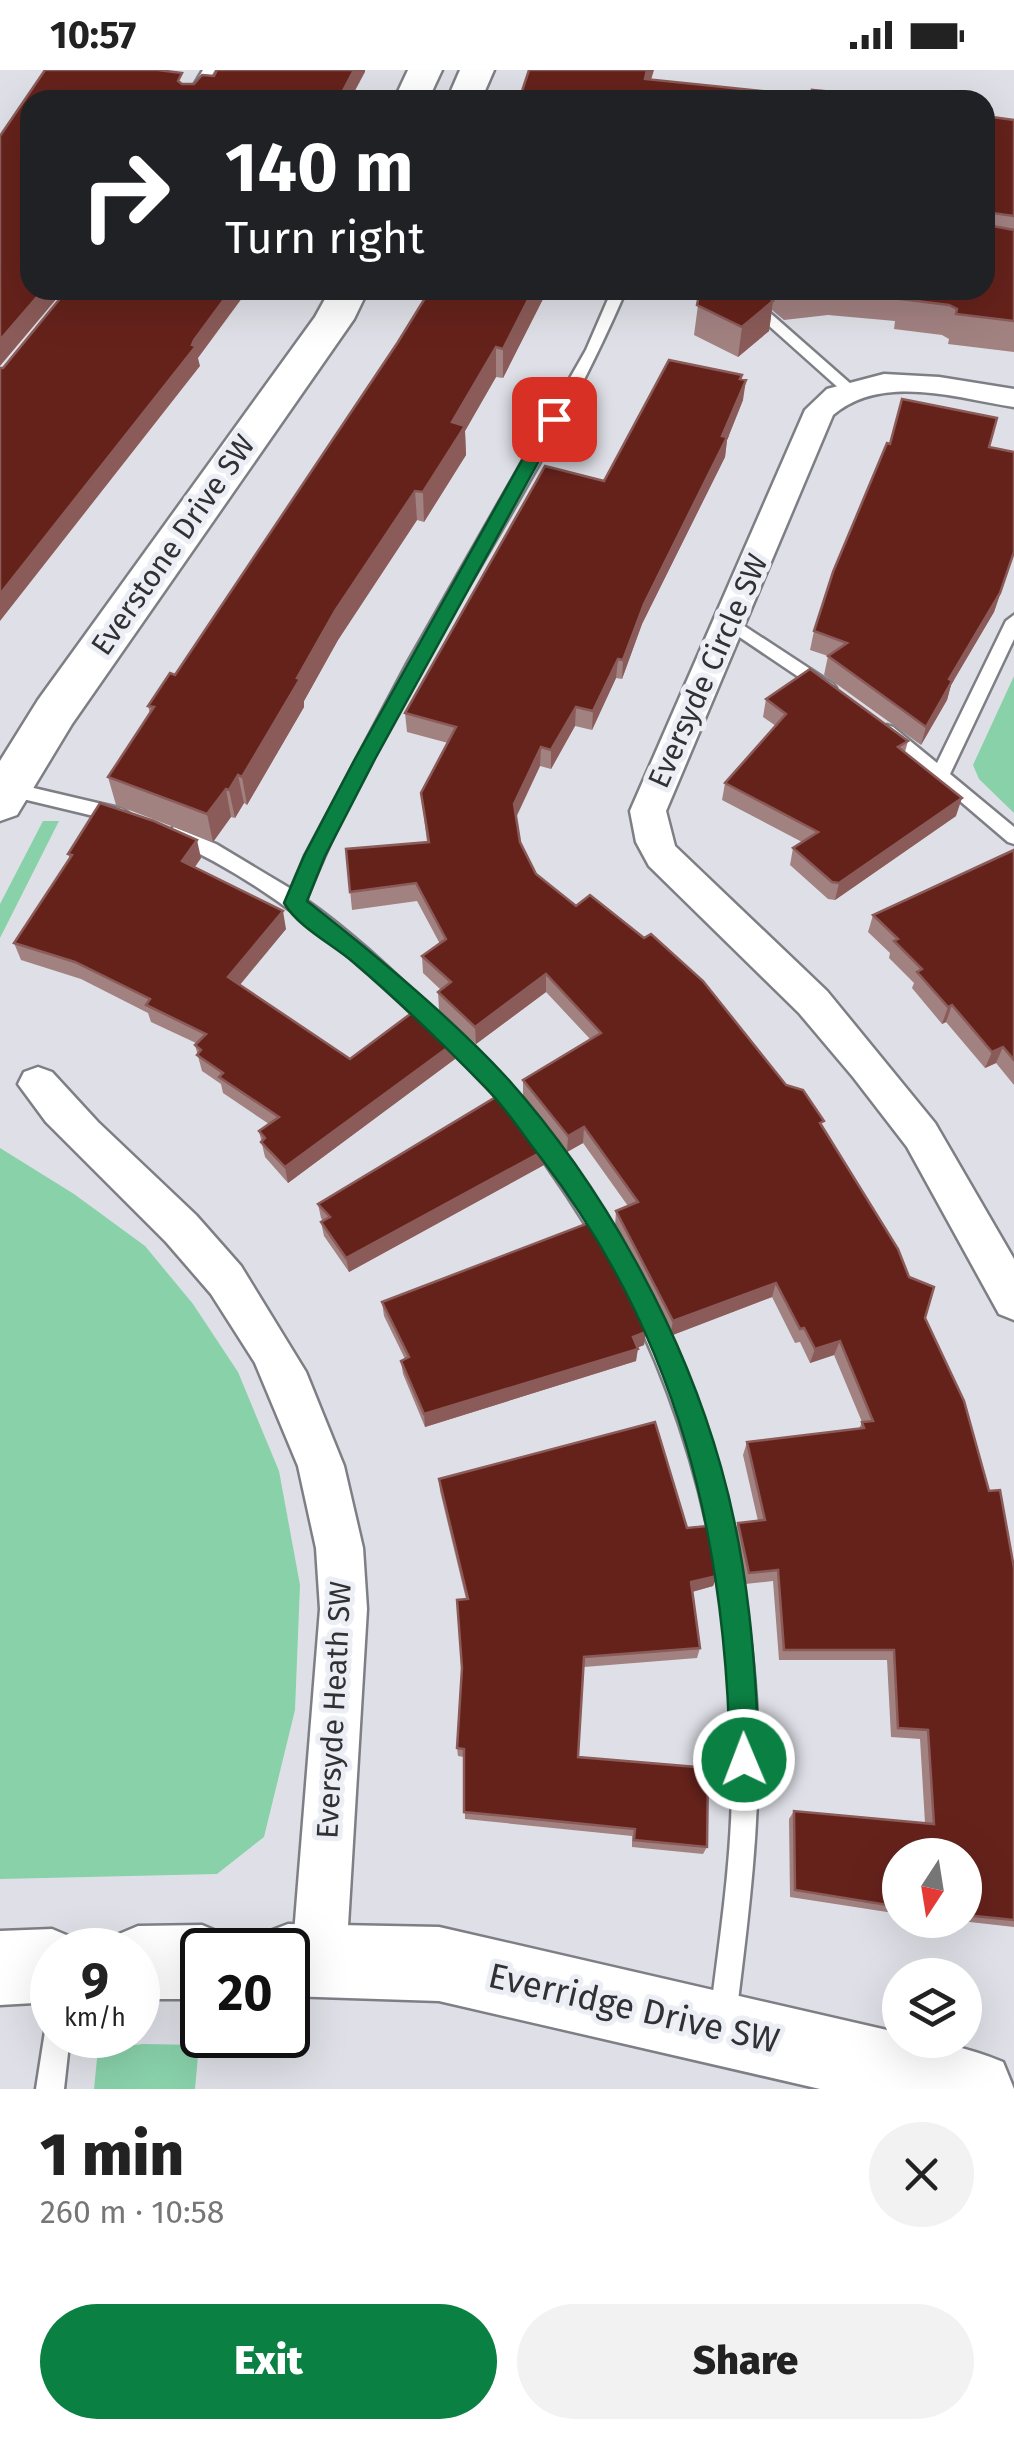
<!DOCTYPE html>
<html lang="en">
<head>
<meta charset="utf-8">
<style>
	body { margin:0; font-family:"Fira Sans",sans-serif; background:#f2f2f2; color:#222; height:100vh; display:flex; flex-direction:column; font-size:38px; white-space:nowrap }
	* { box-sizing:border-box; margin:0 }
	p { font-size:32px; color:#767676 }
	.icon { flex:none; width:55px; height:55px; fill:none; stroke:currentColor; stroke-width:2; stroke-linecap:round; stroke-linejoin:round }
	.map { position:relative; height:2019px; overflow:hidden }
	.sheet { display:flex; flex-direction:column; background:#fff; flex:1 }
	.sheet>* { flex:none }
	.hud { position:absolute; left:20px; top:20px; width:975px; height:210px; border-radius:30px; box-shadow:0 10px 40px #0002; background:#202124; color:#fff; overflow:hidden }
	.needle { width:65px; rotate:192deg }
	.tools { position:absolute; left:882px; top:1768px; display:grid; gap:20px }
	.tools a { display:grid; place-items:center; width:100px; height:100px; border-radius:50%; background:#fff; box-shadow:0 10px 40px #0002; font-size:50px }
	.speed { position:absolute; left:30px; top:1858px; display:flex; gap:20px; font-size:50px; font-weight:700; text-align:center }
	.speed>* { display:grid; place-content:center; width:130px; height:130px; border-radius:50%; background:#fff; box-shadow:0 10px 40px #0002; line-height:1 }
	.speed small { font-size:25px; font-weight:400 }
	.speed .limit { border:5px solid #111; border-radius:15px; background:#fff; color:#111 }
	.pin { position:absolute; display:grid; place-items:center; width:85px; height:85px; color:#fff; margin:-42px; border-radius:20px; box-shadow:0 5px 15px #0006 }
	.me { position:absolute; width:110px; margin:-55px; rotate:359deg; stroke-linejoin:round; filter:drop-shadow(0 0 8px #0008) }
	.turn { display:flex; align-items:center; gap:35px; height:210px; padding:0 40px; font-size:45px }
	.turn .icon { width:130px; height:130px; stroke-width:2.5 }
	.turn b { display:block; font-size:70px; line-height:85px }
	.round { display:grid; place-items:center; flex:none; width:105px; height:105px; border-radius:52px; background:#f2f2f2 }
	.summary { display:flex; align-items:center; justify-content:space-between; height:170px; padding:0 40px }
	h1 { font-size:60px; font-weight:800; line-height:75px }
	.cta { display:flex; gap:20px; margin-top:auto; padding:20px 40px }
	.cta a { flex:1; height:115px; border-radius:60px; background:#0b8043; color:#fff; font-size:40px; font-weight:800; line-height:115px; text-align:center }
	.cta a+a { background:#f2f2f2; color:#222 }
	.status { display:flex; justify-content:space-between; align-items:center; height:70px; padding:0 50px; background:#fff; direction:ltr }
	.status svg { height:28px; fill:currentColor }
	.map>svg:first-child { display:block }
</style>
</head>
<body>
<div class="status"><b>10:57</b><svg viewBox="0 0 49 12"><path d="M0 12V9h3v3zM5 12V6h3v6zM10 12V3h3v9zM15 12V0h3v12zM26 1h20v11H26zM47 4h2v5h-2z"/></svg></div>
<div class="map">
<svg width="1014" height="2019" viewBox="0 0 1014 2019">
	<rect width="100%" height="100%" fill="#dfe0e7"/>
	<g fill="#88d1a9">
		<polygon points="1014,606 1014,743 979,709 973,695"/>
		<polygon points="43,751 59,751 0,868 0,834"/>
		<polygon points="0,1078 74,1124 145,1176 193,1234 238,1302 279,1401 300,1515 295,1640 264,1767 217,1804 0,1809"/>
		<polygon points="143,1974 199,1975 195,2019 94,2019 98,1979"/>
	</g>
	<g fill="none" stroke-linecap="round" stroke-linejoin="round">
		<defs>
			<g id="lane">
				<polygon points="203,0 215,0 197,30 185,30"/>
				<path d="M612 220H626C536 431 391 616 306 830 349 860 388 897 426 933 452 957 479 980 503 1006 526 1031 546 1062 566 1090 680 1250 743 1435 756 1631 763 1737 749 1842 736 1947L733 1957 723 1960 713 1957 710 1947C719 1872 731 1797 732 1721 737 1496 681 1287 551 1102 531 1073 512 1042 488 1017 467 995 444 975 423 954 345 880 267 812 168 769L165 764 174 757 216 774 291 819 305 786 408 592 586 280Z"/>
				<polygon points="729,220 744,220 852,315 852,321 842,321"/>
				<polygon points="1014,545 1014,569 950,704 1014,757 1014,774 1008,772 878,661 887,655 893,657 937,693 1006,551"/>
				<polygon points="729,546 833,614 836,618 833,622 821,622 723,556 721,552"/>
				<polygon points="8,712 123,739 132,746 123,753 2,724 2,714"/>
				<polygon points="52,1953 52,1965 70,1965 64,2019 36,2019 46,1955"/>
			</g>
			<g id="street">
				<path d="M884 304 939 307 1014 319V337C957 328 882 303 833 345L666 741 675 776 827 921 935 1053 1014 1189V1250L999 1244 907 1077 853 1007 799 943 649 796 636 772 630 741 805 340 827 319Z"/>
				<polygon points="38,997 52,1002 98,1052 196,1145 241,1196 306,1302 344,1396 363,1478 367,1539 346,1889 338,1908 319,1916 300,1908 292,1889 320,1539 316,1478 298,1396 255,1293 211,1224 166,1172 46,1052 18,1014 24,1002"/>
			</g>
			<g id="secondary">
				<polygon points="408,0 442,0 428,30 394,30"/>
				<polygon points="460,0 494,0 481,30 447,30"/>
				<polygon points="330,220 368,220 354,249 72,654 17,745 0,751 0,691 38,630 315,247"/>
				<path d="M288 1854 439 1857 900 1963V1970C937 1970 969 1978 1003 1992L1014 2019H820L439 1931 288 1926V1880H256L262 1864Z"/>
				<polygon points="202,1855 228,1866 234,1880 202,1880 202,1929 138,1929 138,1880 107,1880 112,1867 138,1856"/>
				<polygon points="52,1859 78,1870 82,1880 52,1880 52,1932 0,1935 0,1861"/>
			</g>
		</defs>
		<use href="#lane" stroke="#7e7f85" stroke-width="5"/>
		<use href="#street" stroke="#7e7f85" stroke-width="5"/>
		<use href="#secondary" stroke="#7e7f85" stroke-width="5"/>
		<use href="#lane" fill="#fff" fill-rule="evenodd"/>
		<use href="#street" fill="#fff" fill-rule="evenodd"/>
		<use href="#secondary" fill="#fff" fill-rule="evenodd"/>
	</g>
	<g fill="#a28181">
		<polygon points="985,46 1014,50 1014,282 948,274 949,269 942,265 894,259 895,251 828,245 784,250 772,240 769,261 738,287 694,265 700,220 985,220"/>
		<polygon points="544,227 503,308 496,307 465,361 466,385 424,452 417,450 338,570 304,631 304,637 247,735 244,733 235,748 231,747 213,772 116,735 108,707 150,644 148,636 175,605"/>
		<polygon points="742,305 743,330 727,370 725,387 642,554 622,609 616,608 592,660 575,656 551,699 540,696 516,748 520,772 536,804 786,1015 822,1058 925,1248 989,1421 1014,1498 1014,1857 952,1850 965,1850 965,1785 900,1785 900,1844 790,1827 789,1749 794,1741 925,1753 920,1669 891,1667 887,1590 779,1590 773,1511 745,1514 734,1464 738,1453 758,1451 743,1385 747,1372 859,1359 862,1352 834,1285 810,1293 800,1272 795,1273 772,1227 670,1266 615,1156 616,1141 628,1136 583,1073 567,1082 523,1026 523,1010 590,969 546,922 476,974 439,940 438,922 441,920 423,903 422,886 440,874 417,831 352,840 346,779 427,772 421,723 448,673 407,662 405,643 604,411"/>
		<polygon points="890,374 989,377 1014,483 994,542 951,615 947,630 921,675 824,605 828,586 810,580 814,561"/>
		<polygon points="766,629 908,671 905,682 956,746 835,830 828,829 790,795 793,778 802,772 722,730 725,713 776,656 763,647"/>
		<polygon points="1014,780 1014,1015 996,993 985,998 946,952 942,954 912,918 914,913 889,888 890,883 868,862 873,845"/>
		<polygon points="68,784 201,788 195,797 286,859 240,915 350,989 454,973 455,989 288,1113 265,1087 259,1061 269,1054 223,1023 221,1014 202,1001 195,975 196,973 151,952 148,943 81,909 21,890 14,873 70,789"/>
		<polygon points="545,1080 544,1095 349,1202 324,1166 321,1152 323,1151 321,1148 318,1134"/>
		<polygon points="382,1232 646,1262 644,1275 637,1278 636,1291 425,1357 403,1304 401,1291 405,1289 384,1246"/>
		<polygon points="439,1409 687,1458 717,1506 713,1516 692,1522 700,1578 697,1588 584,1597 578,1687 707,1777 703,1784 632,1777 632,1766 465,1749 464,1687 458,1686 457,1678 466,1529 440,1421"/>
	</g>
	<g fill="#8a5b58">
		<polygon points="354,0 365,0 365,2 350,30 338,30"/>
		<polygon points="647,0 654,0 645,30 645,9"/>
		<polygon points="43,220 64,220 0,296 0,270"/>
		<polygon points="231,220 248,220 198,288 200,296 0,551 0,524 192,275 194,270"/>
		<polygon points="533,220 544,220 544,227 503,308 503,279"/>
		<polygon points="773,231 769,261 738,287 742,257"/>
		<polygon points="496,277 496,307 465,361 466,385 424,452 423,422 452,352"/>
		<polygon points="746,310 743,330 727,370 725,387 642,554 622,609 623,590 644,534 722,366"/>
		<polygon points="415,421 417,450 338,570 304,631 304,637 247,735 242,707 335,541"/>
		<polygon points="1014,483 994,542 951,615 947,630 921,675 926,657 949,609"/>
		<polygon points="618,589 616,608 592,660 593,641"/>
		<polygon points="576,637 575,656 551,699 551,680"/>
		<polygon points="541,677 540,696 513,753 514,734"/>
		<polygon points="238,705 244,733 235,748 229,720"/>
		<polygon points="226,719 231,747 213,772 207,744"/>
		<polygon points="962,728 956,746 835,830 839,813"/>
		<polygon points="197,770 201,788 186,809 182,791"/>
		<polygon points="283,841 286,859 232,924 228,907"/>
		<polygon points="546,904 546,922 476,974 475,957"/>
		<polygon points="952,935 946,952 942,954 948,937"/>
		<polygon points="454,973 455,989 288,1113 285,1097"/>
		<polygon points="1003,977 996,993 985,998 992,982"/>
		<polygon points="584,1057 583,1073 567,1082 568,1066"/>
		<polygon points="545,1080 544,1095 349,1202 346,1188"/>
		<polygon points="776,1213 772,1227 670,1266 673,1251"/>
		<polygon points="646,1262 644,1275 631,1280 633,1267"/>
		<polygon points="840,1271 834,1285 810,1293 815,1279"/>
		<polygon points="638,1279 636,1291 425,1357 424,1344"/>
		<polygon points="717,1506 713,1516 688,1523 691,1512"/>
	</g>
	<g fill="#65221b" stroke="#8a5b58" stroke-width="2.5">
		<polygon points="45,0 158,0 182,3 178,11 182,14 194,14 202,5 214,6 217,0 354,0 338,30 30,30 30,220 43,220 0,270 0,66"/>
		<polygon points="529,0 647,0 645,9 792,24 812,24 812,20 873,26 873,30 876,30 519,30"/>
		<polygon points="985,46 1014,50 1014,146 993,143 988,155 1014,160 1014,251 956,244 957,239 949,235 900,229 901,221 885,220 985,220"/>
		<polygon points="67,220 231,220 194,270 192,275 196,276 0,524 0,298 3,298"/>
		<polygon points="430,220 533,220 503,279 496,277 452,352 465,356 423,422 415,421 335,541 297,608 300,609 242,707 238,705 229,720 226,719 207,744 108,707 154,637 148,636 170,603 175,605 398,272"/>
		<polygon points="700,220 761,220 773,231 742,257 697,235"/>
		<polygon points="669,290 742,305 740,309 746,310 722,366 727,367 644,534 623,590 618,589 593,641 576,637 551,680 541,677 514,734 520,772 536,804 576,836 590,825 644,868 651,864 703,911 786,1015 803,1020 824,1051 820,1053 898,1179 909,1207 934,1217 925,1248 964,1331 989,1421 1000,1420 1014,1498 1014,1850 965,1845 965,1785 900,1785 900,1837 795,1820 794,1741 934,1754 928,1660 898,1658 894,1580 784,1580 778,1500 749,1503 738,1453 765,1450 747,1372 864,1358 862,1352 873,1351 840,1271 815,1279 804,1258 800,1259 776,1213 673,1251 616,1141 638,1132 584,1057 568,1066 523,1010 601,963 546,904 475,957 438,922 451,912 422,886 446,869 416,813 350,822 346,779 429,772 421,723 456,657 405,643 545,396 604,411"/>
		<polygon points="902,329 997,348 989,377 1014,382 1014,482 1000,523 949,609 952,611 926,657 828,586 847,573 814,561 833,502 887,373 890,374"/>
		<polygon points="810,599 908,671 898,677 962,728 839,813 832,812 793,778 818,762 725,713 786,644 766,629"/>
		<polygon points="100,733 154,751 197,770 182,791 283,841 228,907 350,989 417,939 454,973 285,1097 261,1072 265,1068 259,1061 279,1047 219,1007 223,1003 197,985 201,980 195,975 206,964 146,935 150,929 75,892 14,873 72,785 68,784"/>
		<polygon points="1014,780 1014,990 1003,977 992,982 952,935 948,937 917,902 922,899 894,871 898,869 873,845"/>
		<polygon points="501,1024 545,1080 346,1188 321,1152 330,1147 318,1134"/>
		<polygon points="591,1152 646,1262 633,1267 638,1279 424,1344 401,1291 409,1287 382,1232"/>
		<polygon points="655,1352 687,1458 707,1456 717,1506 691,1512 700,1578 584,1587 578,1687 708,1698 707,1777 634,1770 635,1759 464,1742 464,1679 457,1678 462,1598 457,1530 468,1529 439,1409"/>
	</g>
	<path fill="#0b8043" stroke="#07532c" stroke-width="2.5" d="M554 344 562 349 375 689 325 786 307 831C372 882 450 946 506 1007 602 1114 682 1258 721 1397 748 1492 756 1592 759 1690L754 1701 744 1705 734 1701 730 1690C726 1468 679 1268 541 1088 523 1065 506 1038 485 1017 443 974 399 931 353 892 332 874 298 857 284 833L304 786 355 689 545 349Z"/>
	<g text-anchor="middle" stroke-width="10" stroke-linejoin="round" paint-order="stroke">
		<g font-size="30" fill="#313134" stroke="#eceef5">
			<text transform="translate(173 475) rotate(-55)" y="10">Everstone Drive SW</text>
			<text transform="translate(708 601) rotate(-66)" y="10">Eversyde Circle SW</text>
			<text transform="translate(334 1640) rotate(-87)" y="10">Eversyde Heath SW</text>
		</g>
		<g font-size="35" fill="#313134" stroke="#eceef5">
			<text transform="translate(634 1938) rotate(13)" y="12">Everridge Drive SW</text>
		</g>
	</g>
</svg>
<div class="tools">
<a><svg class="needle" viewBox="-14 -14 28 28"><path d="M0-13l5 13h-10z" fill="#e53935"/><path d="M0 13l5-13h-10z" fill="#767676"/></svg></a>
<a><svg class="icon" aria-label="layers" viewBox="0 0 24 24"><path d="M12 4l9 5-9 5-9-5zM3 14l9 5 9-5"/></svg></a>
</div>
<div class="speed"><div>9<small>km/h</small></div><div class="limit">20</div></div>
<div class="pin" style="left:554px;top:349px;background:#d93025"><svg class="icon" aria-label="arrive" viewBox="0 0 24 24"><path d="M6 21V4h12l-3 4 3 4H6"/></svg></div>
<svg class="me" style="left:744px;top:1690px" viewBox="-20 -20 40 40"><circle r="17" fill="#0b8043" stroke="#fff" stroke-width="3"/><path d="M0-11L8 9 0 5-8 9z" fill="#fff"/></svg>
<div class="hud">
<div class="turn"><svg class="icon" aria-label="right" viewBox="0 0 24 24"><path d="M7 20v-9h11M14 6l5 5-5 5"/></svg><div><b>140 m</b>Turn right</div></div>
</div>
</div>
<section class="sheet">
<div class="summary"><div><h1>1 min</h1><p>260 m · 10:58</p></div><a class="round"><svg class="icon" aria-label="close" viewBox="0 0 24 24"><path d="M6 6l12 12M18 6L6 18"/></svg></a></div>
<div class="cta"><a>Exit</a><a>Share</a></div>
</section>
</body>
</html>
